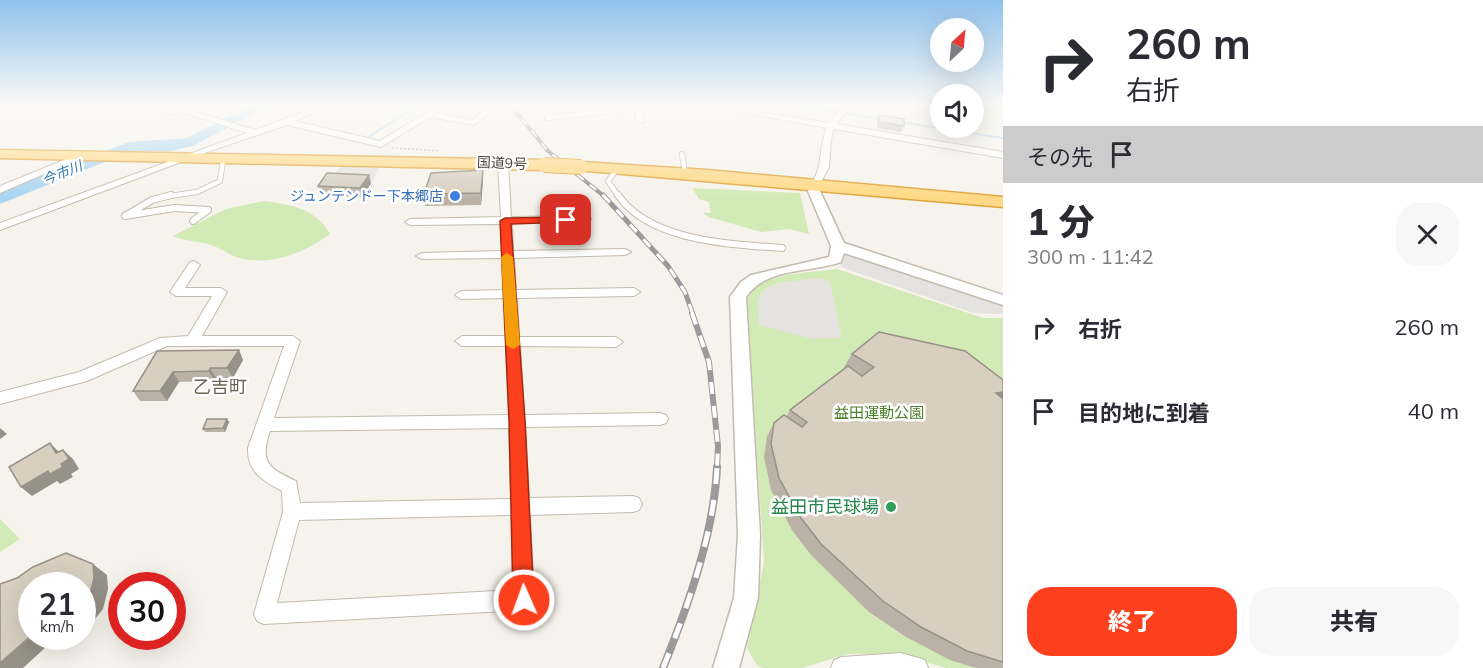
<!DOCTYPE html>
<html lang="ja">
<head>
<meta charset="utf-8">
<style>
	body { margin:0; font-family:Mulish,"Noto Sans JP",sans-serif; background:#f7f7f7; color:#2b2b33; height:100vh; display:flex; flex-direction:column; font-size:22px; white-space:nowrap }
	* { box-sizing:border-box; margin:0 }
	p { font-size:20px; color:#7c7c81 }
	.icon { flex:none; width:33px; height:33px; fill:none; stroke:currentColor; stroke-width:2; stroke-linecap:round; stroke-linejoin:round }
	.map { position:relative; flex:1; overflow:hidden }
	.drawer { display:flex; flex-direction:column; background:#fff; width:480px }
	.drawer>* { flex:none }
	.top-card { background:#fff; color:#2b2b33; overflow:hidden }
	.needle { width:39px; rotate:26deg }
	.fabs { position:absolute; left:930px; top:18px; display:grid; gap:12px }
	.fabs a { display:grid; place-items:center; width:54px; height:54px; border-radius:50%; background:#fff; box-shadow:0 6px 24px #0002; font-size:30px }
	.speed { position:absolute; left:18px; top:572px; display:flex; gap:12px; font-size:30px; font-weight:700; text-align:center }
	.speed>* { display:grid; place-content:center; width:78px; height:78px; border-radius:50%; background:#fff; box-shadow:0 6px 24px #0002; line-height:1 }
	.speed small { font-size:15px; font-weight:400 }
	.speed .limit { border:9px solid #d22; background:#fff; color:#111 }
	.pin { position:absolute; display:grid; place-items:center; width:51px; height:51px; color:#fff; margin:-26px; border-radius:12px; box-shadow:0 3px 9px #0006 }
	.me { position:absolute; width:66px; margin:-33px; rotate:358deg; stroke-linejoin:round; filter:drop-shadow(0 0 4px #0008) }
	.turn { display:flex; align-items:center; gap:21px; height:126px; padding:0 24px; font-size:27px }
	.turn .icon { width:78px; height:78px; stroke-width:2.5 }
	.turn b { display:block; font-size:42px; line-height:51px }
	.then { display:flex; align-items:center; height:57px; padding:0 24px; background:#0003; gap:12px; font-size:22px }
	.round { display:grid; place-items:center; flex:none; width:63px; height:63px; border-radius:24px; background:#f7f7f7 }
	.head { display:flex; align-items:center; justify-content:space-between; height:102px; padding:0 24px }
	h1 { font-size:36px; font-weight:800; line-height:45px }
	.action { display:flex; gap:12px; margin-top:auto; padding:12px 24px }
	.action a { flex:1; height:69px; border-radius:24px; background:#fc3f1d; color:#fff; font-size:24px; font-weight:800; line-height:69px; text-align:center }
	.action a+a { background:#f7f7f7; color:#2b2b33 }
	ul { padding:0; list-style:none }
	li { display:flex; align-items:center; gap:18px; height:84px; padding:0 24px }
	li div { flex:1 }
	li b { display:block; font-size:22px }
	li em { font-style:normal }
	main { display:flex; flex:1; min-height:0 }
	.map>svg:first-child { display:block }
</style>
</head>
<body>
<main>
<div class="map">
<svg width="1003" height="668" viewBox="0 0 1003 668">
	<rect width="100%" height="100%" fill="#f6f3ec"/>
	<g fill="#d2eab5">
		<polygon points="692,188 800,193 809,234 789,229 761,232 709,217 703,213 711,213 709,202 699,199"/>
		<path d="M264 201C291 205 316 208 330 234 305 253 271 266 239 258 230 255 222 249 214 246 201 241 187 242 173 236L226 209Z"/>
		<path d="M837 269 983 318H1003V668H946L901 655 848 654 802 668H762L756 664 747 648 764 562 747 302 749 291C772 272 808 273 837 269Z"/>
		<polygon points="0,519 20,539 0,552"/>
	</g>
	<g fill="#e5e3e0">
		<polygon points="340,166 379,168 371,184 329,182"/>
		<polygon points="840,253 849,253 1003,303 1003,314 973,313 846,269 841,266"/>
		<polygon points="817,278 830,281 842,338 813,339 759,325 758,301 761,293 768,287 778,283"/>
	</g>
	<polygon fill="#a9d4f2" points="250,106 268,106 193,146 170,151 132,151 0,204 0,192 129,142 187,138"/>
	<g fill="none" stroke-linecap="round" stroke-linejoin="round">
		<g stroke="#a9d4f2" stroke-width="2">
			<polyline points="800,106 881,119"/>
			<polyline points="900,122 1003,138"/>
			<polyline points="367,138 417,106"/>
		</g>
		<defs>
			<g id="service-far1">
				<polyline points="547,118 640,108"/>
				<polyline points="682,154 685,173"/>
				<polyline points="618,168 608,181 619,197"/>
				<polyline points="163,197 197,192 220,181 223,160 221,157"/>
			</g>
			<g id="service">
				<polyline points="171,195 152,200 125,216 174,208 208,210 193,221"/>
				<path d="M618 195C650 242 732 244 782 248"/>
			</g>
			<g id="minor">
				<polygon points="0,106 13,106 0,111"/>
				<polygon points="161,106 170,106 172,110 187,109 255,130 319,106 328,106 295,121 380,141 437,106 446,106 436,113 472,120 491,106 499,106 474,125 430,117 381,147 287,125 213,150 0,230 0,223 247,133 186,113 167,114 161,109"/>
				<polygon points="636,106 644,106 643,123 636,121"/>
				<path d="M709 106H724L829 123 842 106H850L837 124 1003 152V158L834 129 831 139 829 167 819 186 816 187 811 184C824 166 818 147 827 128Z"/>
				<polygon points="81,153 88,155 0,193 0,186"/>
				<path d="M503 160 508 163 511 217 586 216 591 219 586 222 512 223 513 251 625 249 631 252 625 255 514 258 516 290 634 288 640 292 634 296 517 298 519 337H616L623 342 616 347 520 346 524 415 660 413 666 415 668 419 666 423 660 425 525 427 529 498 633 496 639 498 642 504 639 510 633 512 530 515 534 600 531 607 524 610 264 624 257 621 254 614 283 512 282 491C263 481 247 472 248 448L284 346H167L87 381 0 404V392L79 372 160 338 188 336 212 296H176L170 292 190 262 194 261 200 265 185 288H221L227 292 202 336H293L300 341 274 418 509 415 506 346H462L455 341 462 336H506L504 298 461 299 455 295 461 291 504 290 502 258 422 259 416 256 422 253 502 251 501 224 410 225 405 222 410 219 501 217 498 163ZM509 428 511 499 300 503 296 481C269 468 259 463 270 431ZM512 515 514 590 277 603 299 520Z"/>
				<polygon points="901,653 925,660 928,668 831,668 834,660 842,657"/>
			</g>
			<path id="tertiary" d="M816 180 822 184 820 191 844 243 1003 295V305L844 253 841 262C810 273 766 267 746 297L760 535 758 598 739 668H713L734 598 738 535 730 297 741 282 751 275 829 257 831 246 808 191 812 181Z"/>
			<g id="trunk">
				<polygon points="0,150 544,160 552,165 544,170 0,158"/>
				<polygon points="581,162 707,170 1003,197 1003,207 576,170 573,167 576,164"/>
			</g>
		</defs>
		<use href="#service-far1" stroke="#c2bbae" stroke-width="6"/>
		<use href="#service" stroke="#c2bbae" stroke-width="8"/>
		<use href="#minor" stroke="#c2bbae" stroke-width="2"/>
		<use href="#tertiary" stroke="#c2bbae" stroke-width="3"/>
		<use href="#trunk" stroke="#e0a43c" stroke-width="3"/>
		<polyline stroke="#c4b79f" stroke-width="1.5" stroke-dasharray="2 2" stroke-linecap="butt" points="392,148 440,151"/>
		<use href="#service-far1" stroke="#fff" stroke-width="4.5"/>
		<use href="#service" stroke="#fff" stroke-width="6"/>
		<use href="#minor" fill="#fff" fill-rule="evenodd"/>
		<use href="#tertiary" fill="#fff" fill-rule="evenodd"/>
		<use href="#trunk" fill="#ffd985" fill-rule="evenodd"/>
		<defs>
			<polyline id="rail-far3" points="511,106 548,151 605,197"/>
			<polyline id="rail-far2" points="603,195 668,266 685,292 693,315"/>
			<polyline id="rail-far1" points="692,313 709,362 718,446 717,469"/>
			<path id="rail" d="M663 668C688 606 714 534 717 467"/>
		</defs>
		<use href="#rail-far3" stroke="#9a9a9a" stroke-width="4"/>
		<use href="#rail-far2" stroke="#9a9a9a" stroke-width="5"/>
		<use href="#rail-far1" stroke="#9a9a9a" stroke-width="6"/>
		<use href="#rail" stroke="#9a9a9a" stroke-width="8"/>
		<use href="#rail-far3" stroke="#fff" stroke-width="2" stroke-dasharray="8" stroke-linecap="butt"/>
		<use href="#rail-far2" stroke="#fff" stroke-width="3" stroke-dasharray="10" stroke-linecap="butt"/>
		<use href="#rail-far1" stroke="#fff" stroke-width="4" stroke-dasharray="12" stroke-linecap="butt"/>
		<use href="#rail" stroke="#fff" stroke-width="5" stroke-dasharray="16" stroke-linecap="butt"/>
		<defs>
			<polyline id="trunk-bridge" points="544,165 581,167"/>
		</defs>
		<use href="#trunk-bridge" stroke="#e0a43c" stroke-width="16" stroke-linecap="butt"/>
		<use href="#trunk-bridge" stroke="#ffd985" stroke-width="14"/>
	</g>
	<g fill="#bab2a6">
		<polygon points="879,115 904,126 901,132 877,128 877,121"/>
		<polygon points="483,170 481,205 425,206 424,194"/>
		<polygon points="369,175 371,184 361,197 321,196 318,186"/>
		<polygon points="239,350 243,360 233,378 216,378 214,381 179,382 167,401 140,401 133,391 157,351"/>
		<polygon points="852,354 1003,380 1003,668 976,668 950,660 906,637 869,612 811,555 792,530 771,490 764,457 767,436 774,423 787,416 790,410 845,368 844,367"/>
		<polygon points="227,419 229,422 225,432 205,432 203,429"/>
	</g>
	<g fill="#979187">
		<polygon points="483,170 483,182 481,205 481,193"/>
		<polygon points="369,175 371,184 361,197 360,188"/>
		<polygon points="239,350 243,360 233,378 227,368"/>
		<polygon points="210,368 216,378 214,381 209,371"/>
		<polygon points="173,372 179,382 167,401 160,391"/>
		<polygon points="1003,392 1003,401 996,393"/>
		<polygon points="227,419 229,422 225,432 223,428"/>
		<polygon points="0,428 7,434 0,439"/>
		<polygon points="50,443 60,453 63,450 73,459 79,469 71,474 73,477 60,484 57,481 32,496 21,487 61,464 56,453"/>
		<polygon points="93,564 107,575 108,589 103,609 87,629 82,632 82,606"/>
		<polygon points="32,636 75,636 69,639 48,645 23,668 0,668 0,663"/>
	</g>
	<g fill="#d8cfc1" stroke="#979187" stroke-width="1.5">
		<polygon points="879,115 904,119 904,126 879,122"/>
		<polygon points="483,170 481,193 424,194 431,173"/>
		<polygon points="327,173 369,175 360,188 318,186"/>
		<polygon points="879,332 965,351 1003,380 1003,392 996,393 1003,399 1003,662 967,651 921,627 883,601 821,544 801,518 779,478 771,444 774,423 784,415 802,427 807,422 790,410 848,366 862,376 874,367 852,354"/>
		<polygon points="239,350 227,368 210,368 209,371 173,372 160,391 133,391 157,351"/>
		<polygon points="207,419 227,419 223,428 203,429"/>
		<polygon points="50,443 56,453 63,450 69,459 61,464 63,467 50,474 48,471 21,487 9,467"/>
		<polygon points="66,553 93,564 94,578 89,598 82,606 82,585 32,585 32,635 0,663 0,584 17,578 33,567"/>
	</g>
	<linearGradient id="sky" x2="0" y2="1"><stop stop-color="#8fc1ec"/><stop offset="0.53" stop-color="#fbfaf6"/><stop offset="1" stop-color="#fbfaf6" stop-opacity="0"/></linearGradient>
	<rect width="1003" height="199" fill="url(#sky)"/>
	<polygon fill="#fc3f1d" stroke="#a42913" stroke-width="1.5" points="566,217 571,220 569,222 511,224 525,420 534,600 531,607 524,610 516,607 513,600 509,420 500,221 505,218"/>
	<polygon fill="#f59e0b" points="507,253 513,257 520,345 513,349 506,345 501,257"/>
	<circle fill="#3f7fe0" stroke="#fff" stroke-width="2" cx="455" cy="196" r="6"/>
	<circle fill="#2e9e5b" stroke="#fff" stroke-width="2" cx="891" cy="507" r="6"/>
	<g text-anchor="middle" stroke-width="5" stroke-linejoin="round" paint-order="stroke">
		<g font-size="14" fill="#4b4439" stroke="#fff">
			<text transform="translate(502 163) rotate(2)" y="5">国道9号</text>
		</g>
		<g font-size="14" font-style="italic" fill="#2e7ab2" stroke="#fff">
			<text transform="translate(62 173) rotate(-22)" y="5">今市川</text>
		</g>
		<g font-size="14" fill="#366cbe" stroke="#fff" text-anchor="end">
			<text x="443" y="201">ジュンテンドー下本郷店</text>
		</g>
		<g font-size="15" fill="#4a7f2a" stroke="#fff">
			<text x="879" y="418">益田運動公園</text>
		</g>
		<g font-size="18" fill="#6e6250" stroke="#fff">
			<text x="220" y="393">乙吉町</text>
		</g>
		<g font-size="18" fill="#27864d" stroke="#fff" text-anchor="end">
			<text x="879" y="513">益田市民球場</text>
		</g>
	</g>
</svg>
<div class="fabs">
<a><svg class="needle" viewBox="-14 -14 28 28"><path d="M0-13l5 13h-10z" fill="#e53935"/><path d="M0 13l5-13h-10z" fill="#7c7c81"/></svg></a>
<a><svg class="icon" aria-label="sound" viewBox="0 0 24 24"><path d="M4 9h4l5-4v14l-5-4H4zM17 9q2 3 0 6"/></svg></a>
</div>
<div class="speed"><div>21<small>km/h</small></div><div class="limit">30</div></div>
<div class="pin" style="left:566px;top:220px;background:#d93025"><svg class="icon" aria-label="arrive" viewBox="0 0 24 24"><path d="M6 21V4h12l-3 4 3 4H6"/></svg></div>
<svg class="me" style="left:524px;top:600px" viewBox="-20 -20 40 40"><circle r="17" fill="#fc3f1d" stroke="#fff" stroke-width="3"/><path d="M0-11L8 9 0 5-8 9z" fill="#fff"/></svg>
</div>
<section class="drawer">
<div class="top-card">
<div class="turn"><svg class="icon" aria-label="right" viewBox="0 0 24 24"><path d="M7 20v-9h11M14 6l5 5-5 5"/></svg><div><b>260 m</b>右折</div></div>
<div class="then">その先<svg class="icon" aria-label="arrive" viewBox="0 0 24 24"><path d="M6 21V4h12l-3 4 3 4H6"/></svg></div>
</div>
<div class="head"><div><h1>1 分</h1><p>300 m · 11:42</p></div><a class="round"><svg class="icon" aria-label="close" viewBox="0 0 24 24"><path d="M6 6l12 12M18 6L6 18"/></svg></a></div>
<ul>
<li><svg class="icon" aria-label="right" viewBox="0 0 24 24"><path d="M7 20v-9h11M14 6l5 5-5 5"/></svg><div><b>右折</b></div><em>260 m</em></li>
<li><svg class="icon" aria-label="arrive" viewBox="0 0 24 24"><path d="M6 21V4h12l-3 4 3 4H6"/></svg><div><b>目的地に到着</b></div><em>40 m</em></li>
</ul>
<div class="action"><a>終了</a><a>共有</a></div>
</section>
</main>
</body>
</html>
